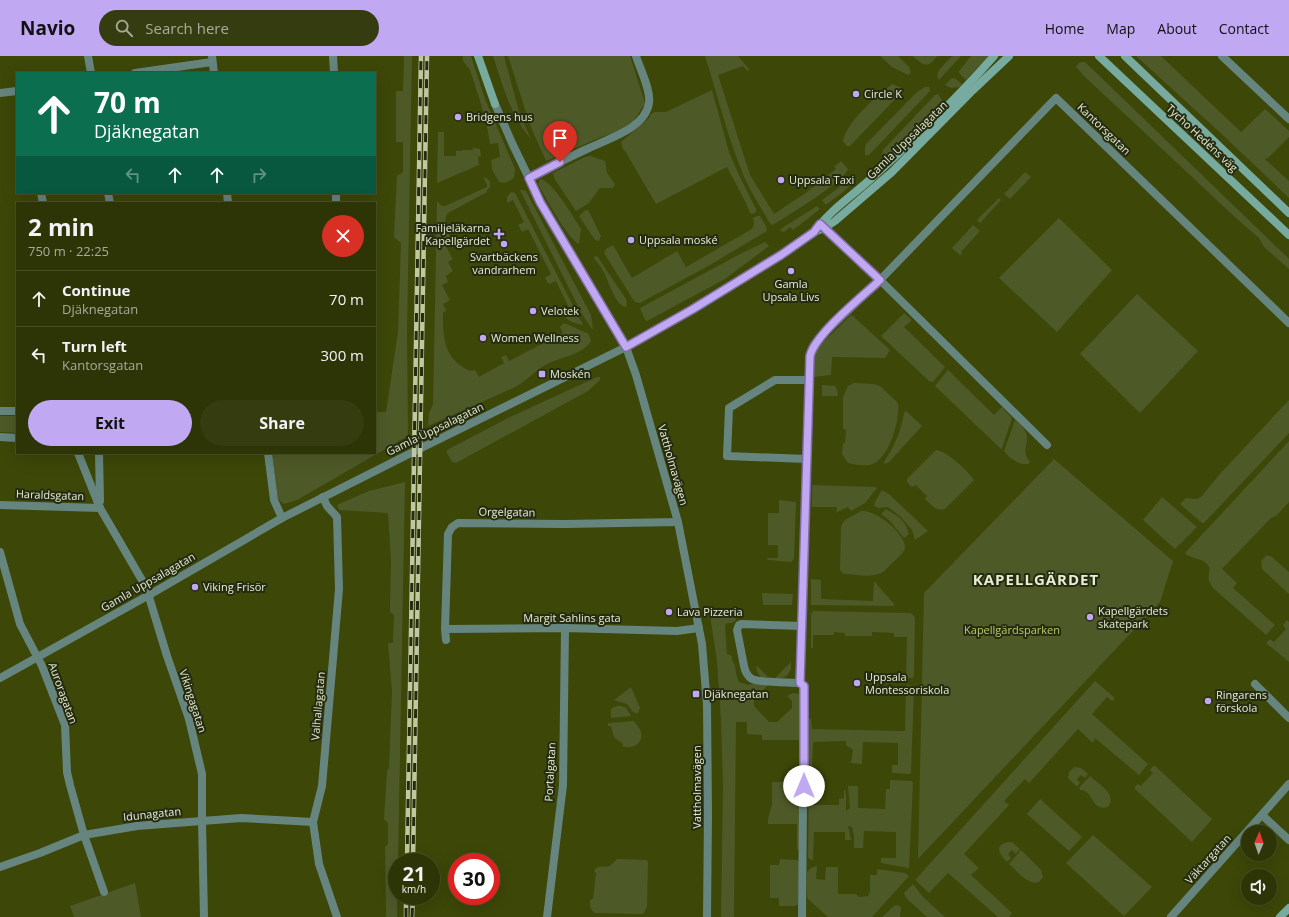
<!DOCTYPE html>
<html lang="en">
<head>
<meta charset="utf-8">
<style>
	body { margin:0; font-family:"Open Sans",sans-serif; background:#353d10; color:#f1f3f6; height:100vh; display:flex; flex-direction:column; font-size:15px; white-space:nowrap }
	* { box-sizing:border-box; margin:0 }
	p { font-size:13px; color:#a7ab9b }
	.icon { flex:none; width:22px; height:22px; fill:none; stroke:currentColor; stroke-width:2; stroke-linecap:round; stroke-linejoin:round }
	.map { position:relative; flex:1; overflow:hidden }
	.sheet { position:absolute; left:16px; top:146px; width:360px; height:252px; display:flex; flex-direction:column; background:#2d3506; border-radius:0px; box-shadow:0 4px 16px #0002,0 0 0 1px #485028 }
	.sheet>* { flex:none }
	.guide { position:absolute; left:16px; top:16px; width:360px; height:122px; border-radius:0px; box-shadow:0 4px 16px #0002,0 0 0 1px #485028; background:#0b6e4f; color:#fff; overflow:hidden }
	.needle { width:26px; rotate:2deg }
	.buttons { position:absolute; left:1241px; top:769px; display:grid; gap:8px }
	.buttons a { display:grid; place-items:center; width:36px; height:36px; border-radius:50%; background:#2d3506; box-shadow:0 4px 16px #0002,0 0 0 1px #485028; font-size:20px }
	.speed { position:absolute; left:388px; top:797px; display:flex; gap:8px; font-size:20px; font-weight:700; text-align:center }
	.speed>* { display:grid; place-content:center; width:52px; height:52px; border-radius:50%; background:#2d3506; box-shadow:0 4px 16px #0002,0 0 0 1px #485028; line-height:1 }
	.speed small { font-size:10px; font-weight:400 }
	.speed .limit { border:6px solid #d22; background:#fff; color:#111 }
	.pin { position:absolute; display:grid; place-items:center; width:34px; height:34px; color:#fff; margin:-41px -17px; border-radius:50% 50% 50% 0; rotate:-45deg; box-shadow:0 0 4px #0007 }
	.pin .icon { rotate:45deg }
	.me { position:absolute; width:44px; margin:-22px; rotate:0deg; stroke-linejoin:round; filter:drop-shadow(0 0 3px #0008) }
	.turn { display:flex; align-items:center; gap:14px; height:84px; padding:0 12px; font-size:18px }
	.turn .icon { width:52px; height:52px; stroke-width:2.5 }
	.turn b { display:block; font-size:28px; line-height:34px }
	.lanes { display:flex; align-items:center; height:38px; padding:0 12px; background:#0003; justify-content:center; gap:20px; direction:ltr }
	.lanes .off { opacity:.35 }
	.round { display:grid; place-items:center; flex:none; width:42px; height:42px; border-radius:21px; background:#353d10 }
	.head { display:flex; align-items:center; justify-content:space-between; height:68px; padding:0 12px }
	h1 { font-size:24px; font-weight:700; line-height:30px }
	.button { display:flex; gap:8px; margin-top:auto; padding:8px 12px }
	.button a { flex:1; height:46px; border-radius:24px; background:#c1a8f3; color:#111; font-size:16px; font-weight:700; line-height:46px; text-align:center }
	.button a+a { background:#353d10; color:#f1f3f6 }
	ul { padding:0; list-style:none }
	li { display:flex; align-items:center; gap:12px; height:56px; padding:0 12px; border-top:1px solid #485028 }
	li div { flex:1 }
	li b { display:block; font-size:15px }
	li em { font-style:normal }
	header { display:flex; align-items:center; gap:24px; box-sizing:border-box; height:56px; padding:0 20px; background:#c1a8f3; color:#111 }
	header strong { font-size:19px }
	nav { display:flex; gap:22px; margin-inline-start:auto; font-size:14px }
	.search { width:280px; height:36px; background:#353d10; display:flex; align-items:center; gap:10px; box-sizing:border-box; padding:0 14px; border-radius:22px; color:#a7ab9b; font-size:15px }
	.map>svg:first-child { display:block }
</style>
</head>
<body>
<header>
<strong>Navio</strong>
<div class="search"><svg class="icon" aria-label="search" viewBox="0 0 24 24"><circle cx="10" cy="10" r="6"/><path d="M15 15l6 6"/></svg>Search here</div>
<nav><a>Home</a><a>Map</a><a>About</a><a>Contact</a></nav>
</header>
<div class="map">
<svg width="1289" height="861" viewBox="0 0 1289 861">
	<rect width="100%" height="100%" fill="#3c4708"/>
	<g fill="#4e5928">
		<polygon points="404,0 412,0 407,275 408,380 297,444 284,448 278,443 272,397 375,397 375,356 386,356 398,276 401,187 394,181 397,120 403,116 403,86 396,86 396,35 403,35"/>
		<polygon points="463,0 471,0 485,43 515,113 514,122 506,127 499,126 492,113 491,104 500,101 498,87 490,88 487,70 482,51 470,14 463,5"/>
		<path d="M493 0H504L520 59 531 83C511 61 502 28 493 0Z"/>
		<polygon points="508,0 630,0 645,47 644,49 634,64 618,76 601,81 546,105 530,69"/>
		<path d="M705 0H738L749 13 748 15 743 10 718 19 750 119 774 158 807 136 836 113 834 111 841 105 848 113C844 126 787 160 773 169L770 168C762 153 752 138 745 123 728 83 718 41 705 0Z"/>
		<polygon points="880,0 898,0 909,11 911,17 908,19 892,11"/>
		<path d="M913 0H937C928 13 923 10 913 0Z"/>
		<polygon points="952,0 961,0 939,24 937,20 939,14"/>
		<polygon points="971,0 989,0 966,24 959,17 959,15"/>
		<polygon points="1136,0 1161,0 1241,76 1265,53 1289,75 1289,81 1268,102 1265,103 1289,125 1289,142 1226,82"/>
		<polygon points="1081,6 1085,6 1289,203 1289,213 1264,191 1259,182 1237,163 1084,20 1076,11 1078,8"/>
		<polygon points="952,22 956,23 962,28 960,31 951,32 945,29"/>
		<path d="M892 28 902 32V36L850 90H847L843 85C846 66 877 40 892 28Z"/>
		<polygon points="925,31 929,31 930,35 869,99 865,99 865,92 866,88 917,36"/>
		<polygon points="712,34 729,96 738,117 756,153 756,156 752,158 750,157 746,147 727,111 656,148 625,95 623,93 621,86 649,62 651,58 655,56 666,56"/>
		<polygon points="938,38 942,44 942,49 888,103 885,103 882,98 883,94 935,39"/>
		<polygon points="438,76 444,76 444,100 456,100 456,95 462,95 462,94 473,94 473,92 480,93 481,100 478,101 479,109 437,127"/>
		<polygon points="591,100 605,105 607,117 615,128 613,132 600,132 589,147 576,155 554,122 553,117 585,101"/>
		<polygon points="1025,116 1031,121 1010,143 1004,138"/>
		<path d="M854 120C855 130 834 142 826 149L822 144Z"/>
		<path d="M485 121C489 123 491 127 490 131L487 134V136L448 157C442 165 447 175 451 183L444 187 453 203 448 206 453 215 446 220 448 226 442 229 450 244 443 248 446 254 443 257C443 277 443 299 463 311 467 314 470 316 475 314L479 321 504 307 501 301 506 299 509 305 563 277 560 271 564 267 587 277 589 279 591 285C582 299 562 301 549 307 536 313 528 324 515 331L428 370 429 357 433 348 437 145 442 150H445L487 131V129L484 122Z"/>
		<path d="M540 123C552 124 574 162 581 173L579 188C567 182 546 142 538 128Z"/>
		<polygon points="520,134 522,134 526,135 591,259 593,273 592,273 582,258"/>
		<path d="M511 136 515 137 583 269C576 268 565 265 563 257L570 254 556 225 549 228 545 222 551 218 528 173 522 176 518 169 524 166 513 144 507 147V141Z"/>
		<polygon points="999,142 1001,144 980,167 977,164"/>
		<polygon points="817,150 820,153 793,174 790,171 784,176 779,174"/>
		<path d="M586 154H588C593 162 596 171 601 180L599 185 595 184 579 160Z"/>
		<polygon points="757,160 760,160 766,170 767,175 710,209 640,247 635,246 632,242 604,197 606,193 613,189 632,222 677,195 686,211 752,173 754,168 753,162"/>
		<polygon points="1059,162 1112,214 1057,276 999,222"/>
		<polygon points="973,169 980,175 961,196 962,198 960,199 952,192"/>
		<polygon points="765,186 769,190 725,223 647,265 645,264 640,252 740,198"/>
		<path d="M597 200 626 243 627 250 625 251C614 247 609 225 603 215 601 210 597 206 593 201Z"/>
		<polygon points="1137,238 1198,295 1140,357 1080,298"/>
		<polygon points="904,257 912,264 904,271 945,311 933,326 929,325 881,280"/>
		<polygon points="851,259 853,260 890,294 885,302 832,301 831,319 813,321 814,299 816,293"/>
		<polygon points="948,314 994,359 1002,351 1012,362 1002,392 1001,393 935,330"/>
		<polygon points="597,321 600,321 600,324 588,335 456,407 452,406 447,397 447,394 508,362"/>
		<path d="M854 327 874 328 880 330 898 347C900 364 890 398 875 407 869 411 855 409 848 407L842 398 843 387H845L846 375 845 373H843V341L848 330Z"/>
		<polygon points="822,329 835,330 837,334 838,340 822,340"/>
		<polygon points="1289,344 1289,377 1204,467 1202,467 1180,448 1186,442 1197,443 1202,440 1218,420"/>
		<path d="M906 355 922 370 889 406 885 408 884 406C894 391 901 376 904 357Z"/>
		<polygon points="0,360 17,360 17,377 0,376"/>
		<path d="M1015 364C1019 367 1024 372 1026 377 1030 388 1020 394 1030 406L1028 408C1018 409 1010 403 1004 395Z"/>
		<path d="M1289 385V446L1276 460 1271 462 1222 513 1237 527 1233 532 1275 569 1266 579 1212 531C1211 529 1210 527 1209 525 1207 519 1212 514 1208 509 1201 501 1190 503 1185 497Z"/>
		<path d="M936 394C947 395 967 414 974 424L945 453C936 456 932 449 925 443L927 440 916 429 912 431 907 426V423Z"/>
		<polygon points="1054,403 1173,505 1160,546 918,803 924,537"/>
		<polygon points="405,426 397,861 386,861 385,791 388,788 388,767 384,763 387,715 389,712 392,635 388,587 393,587 394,559 390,556 391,505 388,457 339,454 337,449 369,435"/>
		<polygon points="812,429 875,431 877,432 865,447 851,455 848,451 837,456 836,459 837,451 812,451"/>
		<polygon points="882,434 890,439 928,475 915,484 912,474 901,461 888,451 879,452 874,450 875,446"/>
		<polygon points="1162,441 1197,471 1175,493 1143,464"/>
		<polygon points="779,444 796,446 794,503 791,506 768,504 767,502 778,502 778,489 768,489 768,457 779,457"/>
		<path d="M886 453C899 461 905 463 909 478L904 482 890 465 881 458Z"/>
		<path d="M861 455C875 453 906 477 905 492 904 498 895 504 891 508 886 514 882 518 874 519 865 521 855 518 846 518L842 517 840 513 841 470 845 464Z"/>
		<polygon points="1267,499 1272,501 1289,516 1289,538 1262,513 1261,505"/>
		<polygon points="811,523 821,524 821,543 873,545 874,525 894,548 894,550 811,549"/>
		<polygon points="762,537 793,538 792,549 763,549"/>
		<path d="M712 553H736V564L732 567H728L725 569 727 598 732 600V604C737 610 735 619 739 626L749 629 754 627 769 628 754 644V650L769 666H777L792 652V645L787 640 793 637 801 638V684H762V679L747 678V666H736L734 861H721L723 729 721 665 717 605 710 559V554Z"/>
		<polygon points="813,555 911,557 915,562 914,619 913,622 906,622 907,581 894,581 894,577 872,576 872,580 845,580 845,577 834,576 834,579 813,579 813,592 811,592 811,558"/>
		<polygon points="1287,564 1289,566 1289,606 1266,587 1270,583 1274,586 1286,573 1283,569"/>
		<path d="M791 606V612C790 615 788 619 786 620 781 624 765 625 761 621 757 618 757 613 756 609L768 621 775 622Z"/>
		<polygon points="1095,625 1115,642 1112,645 1107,641 1092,658 1148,708 1139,719 1095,682 1093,687 1078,673 1029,727 1025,723 1004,745 1009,749 964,798 979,812 971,819 1012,857 1009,861 998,861 948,817 929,837 915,824"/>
		<polygon points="906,629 913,630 914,632 911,717 910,718 892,717 892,709 898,709 898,687 863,686 862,708 851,707 853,694 846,689 846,685 813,686 812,713 809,713 809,663 811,662 812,673 905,675"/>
		<polygon points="631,631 640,652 638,657 636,657 633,656 627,648 614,644"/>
		<path d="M622 650 626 652 631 660 611 662V655H610C613 650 616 650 622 650Z"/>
		<path d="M634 665C636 668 640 672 641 676 644 688 631 694 622 690L623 688 614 681 611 670H608V667Z"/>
		<polygon points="1154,709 1212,763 1192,786 1134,732 1138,728 1141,730 1153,717 1150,714"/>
		<polygon points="1074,711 1081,712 1088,718 1085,722 1081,719 1077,723 1080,727 1077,731 1068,722 1069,716"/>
		<polygon points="792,717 799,721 799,792 797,795 797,768 768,768 768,763 772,748 772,726 784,726 784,720 792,720"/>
		<path d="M1090 720C1098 728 1118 738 1108 751 1091 756 1093 733 1080 734L1079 732Z"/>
		<polygon points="809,721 812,721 811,749 839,749 839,743 844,742 844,734 845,734 846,739 846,755 850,752 848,730 858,730 858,752 885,753 886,733 890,733 890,724 912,725 913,727 909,812 881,807 881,802 896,802 896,776 864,775 863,792 854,792 854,780 852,771 848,770 851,784 845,784 845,776 814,776 813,804 809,803 808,801"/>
		<polygon points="1040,743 1082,781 1069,795 1027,758"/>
		<polygon points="1093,779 1152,831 1124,860 1066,807"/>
		<path d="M1008 786H1012L1020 793 1016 798 1012 794 1008 798 1011 802 1007 806C1000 799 993 789 1008 786Z"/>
		<path d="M1021 794 1041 814 1043 821C1034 837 1017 815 1009 808Z"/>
		<path d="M617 803 647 804 648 807 647 851 643 858 595 857C590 854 590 850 590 844L593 843 596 817 594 816C596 808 603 812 610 810Z"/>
		<polygon points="780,803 797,804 799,806 798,848 795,850 779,850 779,842 770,842 770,809 779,809"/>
		<polygon points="817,810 816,823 825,824 826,811 838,811 838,838 856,838 859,841 868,840 870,835 870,819 877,819 877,813 905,817 909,820 872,861 828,861 808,843 807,840 807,816 811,812"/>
		<polygon points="135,827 141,861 74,861 70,850"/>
		<polygon points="913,828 923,841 945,861 927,861 906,842 904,837"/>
		<polygon points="897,849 901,851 900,861 882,861 894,850"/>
	</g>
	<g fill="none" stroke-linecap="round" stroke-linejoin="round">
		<g stroke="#66857e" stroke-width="8">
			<polyline points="88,0 91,17"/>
			<polyline points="212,0 214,17"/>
			<polyline points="333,0 334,17"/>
			<polyline points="1222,0 1289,63"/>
			<polyline points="135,17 212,6"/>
			<polyline points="0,37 17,35"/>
			<path d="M529 122C548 112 567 102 587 93 607 83 645 73 649 47 651 34 640 13 636 0"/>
			<polyline points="41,137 43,147"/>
			<polyline points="108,137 110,147"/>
			<polyline points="227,137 228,147"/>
			<polyline points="336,137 336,147"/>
			<polyline points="820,168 880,224 1047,389"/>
			<polyline points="0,355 17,355"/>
			<polyline points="0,381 17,382"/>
			<polyline points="78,397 100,452 146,531 167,600 189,663 202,718 202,765 204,861"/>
			<polyline points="99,397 100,445"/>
			<polyline points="268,397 274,444 282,462"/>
			<polyline points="807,403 727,400 729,352 775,324 810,324"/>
			<polyline points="323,441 327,450 337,461 339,533 322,730 313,766 319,808 337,861"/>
			<polyline points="0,449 100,452"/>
			<polyline points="0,496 20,568 42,610 65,669 67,716 70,729 84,779 104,836"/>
			<path d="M802 570 741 568 739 569 737 574 744 610C745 615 747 620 752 623 760 627 790 626 800 627L804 630 802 861"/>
			<polyline points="445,573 565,572 677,575 699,572"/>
			<polyline points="446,584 445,573 448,478 452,471 458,467 565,468 678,466"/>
			<polyline points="800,627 810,309 810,300 813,290 822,279 880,224 1056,42 1289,267"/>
			<polyline points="1255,628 1289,662"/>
			<polyline points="1262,759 1289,784"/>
			<polyline points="0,811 40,797 84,779 137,770 241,762 313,766"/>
			<polyline points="547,861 563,729 565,572"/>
			<polyline points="1171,861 1289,728"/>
		</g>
		<g stroke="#66857e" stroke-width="8">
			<polyline points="495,48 512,87 540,145 626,291 636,319 678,466 702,588 707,649 708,757 707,861"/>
			<polyline points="0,622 149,539 282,462 405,400 626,291"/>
		</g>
		<g stroke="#78aba0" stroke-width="8">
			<polyline points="478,0 495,48"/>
			<polyline points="1099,0 1289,179"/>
			<polyline points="1125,0 1289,157"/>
			<path d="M815 175C831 153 855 138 875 119 917 81 957 42 994 0"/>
			<polyline points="626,291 693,253 781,199 814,176 824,172 835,165 892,116 973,34 1009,0"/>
			<polyline points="1280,861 1289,852"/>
		</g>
		<defs>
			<g id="rail">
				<polyline points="407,806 421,0"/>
				<polyline points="413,806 427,0"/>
				<polyline points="406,861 406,840"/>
				<polyline points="412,861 413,840"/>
			</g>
		</defs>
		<use href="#rail" stroke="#c0c8a2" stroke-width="4.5"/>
		<use href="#rail" stroke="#252b12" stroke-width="3" stroke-dasharray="9" stroke-linecap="butt"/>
	</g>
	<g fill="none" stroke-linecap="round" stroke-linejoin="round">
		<defs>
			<path id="route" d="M560 106 529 122 540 146 626 291 693 253 781 199 814 176 820 168 880 224C862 241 815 278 810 300L800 627 804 630V730"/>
		</defs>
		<use href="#route" stroke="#7d6d9e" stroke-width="10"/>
		<use href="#route" stroke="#c1a8f3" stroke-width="7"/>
	</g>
	<g fill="#c1a8f3" stroke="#252b12" stroke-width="1.5">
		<circle cx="856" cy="38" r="4"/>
		<circle cx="458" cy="61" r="4"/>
		<circle cx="781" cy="124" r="4"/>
		<path d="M497 172h4v4h4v4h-4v4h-4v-4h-4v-4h4z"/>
		<circle cx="631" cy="184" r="4"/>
		<circle cx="504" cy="188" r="4"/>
		<circle cx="791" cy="215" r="4"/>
		<circle cx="533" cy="255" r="4"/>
		<circle cx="483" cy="282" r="4"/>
		<rect x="538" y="314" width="8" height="8" rx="2"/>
		<circle cx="195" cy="531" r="4"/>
		<circle cx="669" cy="556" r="4"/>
		<circle cx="1090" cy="561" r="4"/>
		<circle cx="857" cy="627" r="4"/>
		<rect x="692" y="634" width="8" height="8" rx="2"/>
		<circle cx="1208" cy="645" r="4"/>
	</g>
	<g text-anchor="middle" stroke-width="4" stroke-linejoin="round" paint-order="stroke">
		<g font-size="11" fill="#e6eecf" stroke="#252b12" text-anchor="start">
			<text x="864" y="42">Circle K</text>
			<text x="466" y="65">Bridgens hus</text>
			<text x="789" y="128">Uppsala Taxi</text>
			<text x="490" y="176" text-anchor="end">Familjeläkarna<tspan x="490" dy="13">Kapellgärdet</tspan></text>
			<text x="639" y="188">Uppsala moské</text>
			<text x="504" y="205" text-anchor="middle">Svartbäckens<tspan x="504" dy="13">vandrarhem</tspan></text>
			<text x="791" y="232" text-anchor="middle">Gamla<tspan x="791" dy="13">Upsala Livs</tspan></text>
			<text x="541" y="259">Velotek</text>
			<text x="491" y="286">Women Wellness</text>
			<text x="550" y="322">Moskén</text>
			<text x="203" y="535">Viking Frisör</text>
			<text x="1098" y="559">Kapellgärdets<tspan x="1098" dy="13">skatepark</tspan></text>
			<text x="677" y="560">Lava Pizzeria</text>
			<text x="865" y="625">Uppsala<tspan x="865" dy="13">Montessoriskola</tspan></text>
			<text x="704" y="642">Djäknegatan</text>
			<text x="1216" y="643">Ringarens<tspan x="1216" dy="13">förskola</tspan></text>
		</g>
		<g font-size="11" fill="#e6eecf" stroke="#252b12">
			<text transform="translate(1104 73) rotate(44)" y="4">Kantorsgatan</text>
			<text transform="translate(1202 82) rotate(43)" y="4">Tycho Hedéns väg</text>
			<text transform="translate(907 84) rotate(-44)" y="4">Gamla Uppsalagatan</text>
			<text transform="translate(435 373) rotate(-26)" y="4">Gamla Uppsalagatan</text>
			<text transform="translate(673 409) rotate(74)" y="4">Vattholmavägen</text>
			<text transform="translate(50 439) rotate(2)" y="4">Haraldsgatan</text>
			<text transform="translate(507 456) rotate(1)" y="4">Orgelgatan</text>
			<text transform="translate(148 526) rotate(-30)" y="4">Gamla Uppsalagatan</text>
			<text x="572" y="566">Margit Sahlins gata</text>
			<text transform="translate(63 637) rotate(70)" y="4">Auroragatan</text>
			<text transform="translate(193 645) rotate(72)" y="4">Vikingagatan</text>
			<text transform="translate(318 650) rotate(-85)" y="4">Valhallagatan</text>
			<text transform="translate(550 716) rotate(-87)" y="4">Portalgatan</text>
			<text transform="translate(697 731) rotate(-90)" y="4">Vattholmavägen</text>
			<text transform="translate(152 758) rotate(-6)" y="4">Idunagatan</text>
			<text transform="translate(1208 803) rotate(-48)" y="4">Väktargatan</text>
		</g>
		<g font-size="11" fill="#b6cd64" stroke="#252b12">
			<text x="1012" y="578">Kapellgärdsparken</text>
		</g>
		<g font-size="15" font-weight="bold" letter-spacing="1" fill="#e6eecf" stroke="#252b12">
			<text x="1036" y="529">KAPELLGÄRDET</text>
		</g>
	</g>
</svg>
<div class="buttons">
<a><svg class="needle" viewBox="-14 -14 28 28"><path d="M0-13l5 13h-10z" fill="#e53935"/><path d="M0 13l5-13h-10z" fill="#a7ab9b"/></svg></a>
<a><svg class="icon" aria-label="sound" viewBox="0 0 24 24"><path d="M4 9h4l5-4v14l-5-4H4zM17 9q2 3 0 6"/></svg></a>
</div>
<div class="speed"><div>21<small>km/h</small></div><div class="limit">30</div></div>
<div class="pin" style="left:560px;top:106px;background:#d93025"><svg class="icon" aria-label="arrive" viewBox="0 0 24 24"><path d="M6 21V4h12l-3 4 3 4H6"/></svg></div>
<svg class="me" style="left:804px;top:730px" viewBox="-20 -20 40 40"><circle r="19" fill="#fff"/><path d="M0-13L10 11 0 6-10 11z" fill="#c1a8f3"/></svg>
<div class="guide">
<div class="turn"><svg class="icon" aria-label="ahead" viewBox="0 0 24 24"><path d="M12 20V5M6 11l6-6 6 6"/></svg><div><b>70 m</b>Djäknegatan</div></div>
<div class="lanes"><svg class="icon off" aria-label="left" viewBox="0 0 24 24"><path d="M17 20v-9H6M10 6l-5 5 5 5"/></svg><svg class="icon" aria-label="ahead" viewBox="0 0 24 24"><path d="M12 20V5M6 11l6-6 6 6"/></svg><svg class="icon" aria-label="ahead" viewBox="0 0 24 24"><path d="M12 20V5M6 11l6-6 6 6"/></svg><svg class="icon off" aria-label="right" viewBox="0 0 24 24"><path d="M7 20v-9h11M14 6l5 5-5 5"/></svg></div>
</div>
<section class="sheet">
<div class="head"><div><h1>2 min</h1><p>750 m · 22:25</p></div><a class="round" style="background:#d93025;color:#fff"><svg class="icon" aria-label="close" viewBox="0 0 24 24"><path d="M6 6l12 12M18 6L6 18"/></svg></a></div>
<ul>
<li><svg class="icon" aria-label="ahead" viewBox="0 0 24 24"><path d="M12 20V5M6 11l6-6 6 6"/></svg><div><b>Continue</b><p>Djäknegatan</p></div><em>70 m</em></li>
<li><svg class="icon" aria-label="left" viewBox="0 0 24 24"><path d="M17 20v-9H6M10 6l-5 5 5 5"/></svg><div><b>Turn left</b><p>Kantorsgatan</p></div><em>300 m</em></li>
</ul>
<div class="button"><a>Exit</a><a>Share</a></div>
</section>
</div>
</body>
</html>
